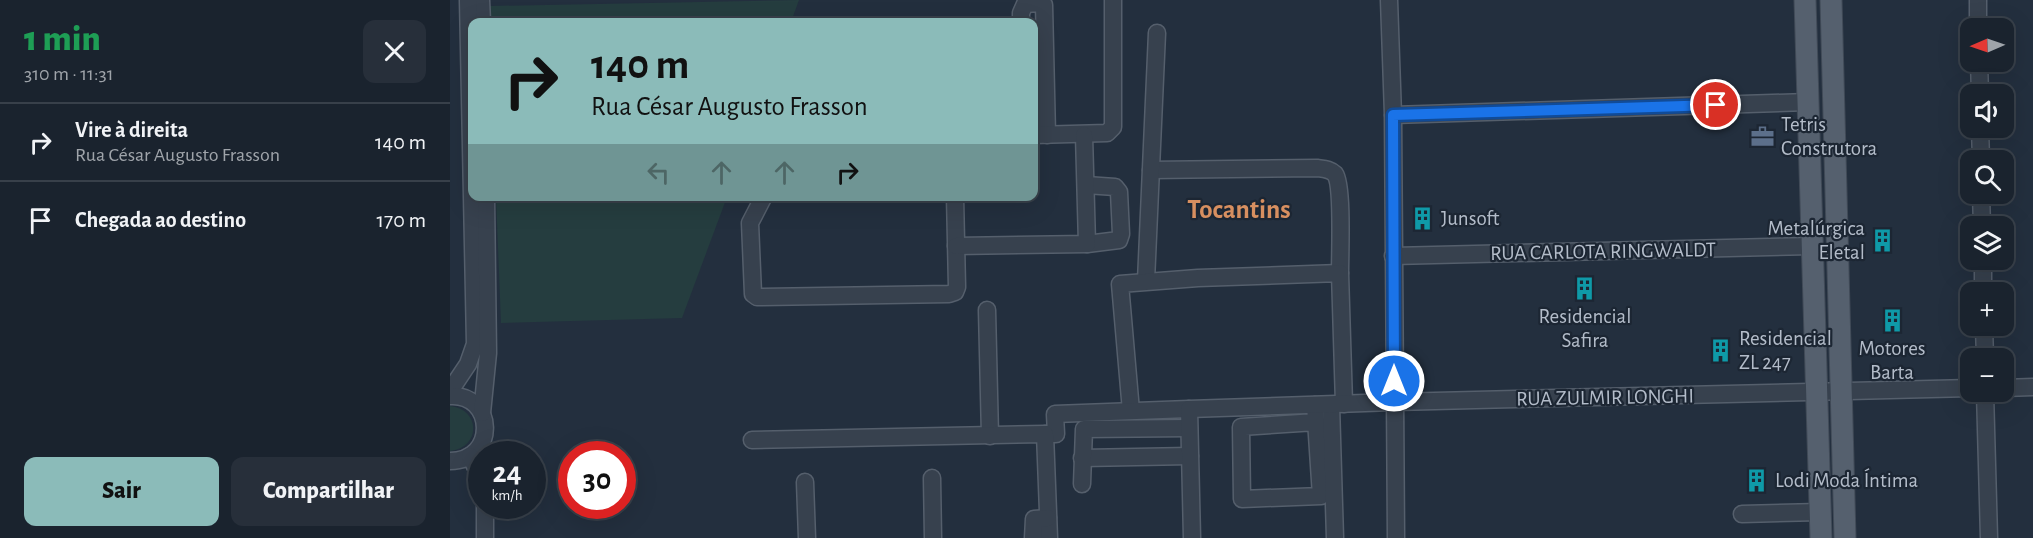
<!DOCTYPE html>
<html lang="pt">
<head>
<meta charset="utf-8">
<style>
	body { margin:0; font-family:"Alegreya Sans",sans-serif; background:#272f3a; color:#f1f3f6; height:100vh; display:flex; flex-direction:column; font-size:22px; white-space:nowrap }
	* { box-sizing:border-box; margin:0 }
	p { font-size:20px; color:#9fa4aa }
	.icon { flex:none; width:33px; height:33px; fill:none; stroke:currentColor; stroke-width:2; stroke-linecap:round; stroke-linejoin:round }
	.map { position:relative; flex:1; overflow:hidden }
	.drawer { display:flex; flex-direction:column; background:#1a232e; width:450px }
	.drawer>* { flex:none }
	.banner { position:absolute; left:18px; top:18px; width:570px; height:183px; border-radius:12px; box-shadow:0 6px 24px #0002,0 0 0 2px #38404a; background:#8bbbb9; color:#111; overflow:hidden }
	.needle { width:39px; rotate:268deg }
	.tools { position:absolute; left:1510px; top:18px; display:grid; gap:12px }
	.tools a { display:grid; place-items:center; width:54px; height:54px; border-radius:12px; background:#1a232e; box-shadow:0 6px 24px #0002,0 0 0 2px #38404a; font-size:30px }
	.speed { position:absolute; left:18px; top:441px; display:flex; gap:12px; font-size:30px; font-weight:700; text-align:center }
	.speed>* { display:grid; place-content:center; width:78px; height:78px; border-radius:50%; background:#1a232e; box-shadow:0 6px 24px #0002,0 0 0 2px #38404a; line-height:1 }
	.speed small { font-size:15px; font-weight:400 }
	.speed .limit { border:9px solid #d22; background:#fff; color:#111 }
	.pin { position:absolute; display:grid; place-items:center; width:51px; height:51px; color:#fff; margin:-26px; border:3px solid #fff; border-radius:50%; box-shadow:0 2px 6px #0007 }
	.me { position:absolute; width:66px; margin:-33px; rotate:0deg; stroke-linejoin:round; filter:drop-shadow(0 0 4px #0008) }
	.turn { display:flex; align-items:center; gap:21px; height:126px; padding:0 24px; font-size:27px }
	.turn .icon { width:78px; height:78px; stroke-width:2.5 }
	.turn b { display:block; font-size:42px; line-height:51px }
	.lanes { display:flex; align-items:center; height:57px; padding:0 24px; background:#0003; justify-content:center; gap:30px; direction:ltr }
	.lanes .off { opacity:.35 }
	.round { display:grid; place-items:center; flex:none; width:63px; height:63px; border-radius:12px; background:#272f3a }
	.head { display:flex; align-items:center; justify-content:space-between; height:102px; padding:0 24px }
	h1 { font-size:36px; font-weight:800; line-height:45px; color:#1e9e55 }
	.cta { display:flex; gap:12px; margin-top:auto; padding:12px 24px }
	.cta a { flex:1; height:69px; border-radius:12px; background:#8bbbb9; color:#111; font-size:24px; font-weight:800; line-height:69px; text-align:center }
	.cta a+a { background:#272f3a; color:#f1f3f6 }
	ul { padding:0; list-style:none }
	li { display:flex; align-items:center; gap:18px; height:78px; padding:0 24px; border-top:2px solid #38404a }
	li div { flex:1 }
	li b { display:block; font-size:22px }
	li em { font-style:normal }
	main { display:flex; flex:1; min-height:0 }
	.map>svg:first-child { display:block }
</style>
</head>
<body>
<main>
<section class="drawer">
<div class="head"><div><h1>1 min</h1><p>310 m · 11:31</p></div><a class="round"><svg class="icon" aria-label="close" viewBox="0 0 24 24"><path d="M6 6l12 12M18 6L6 18"/></svg></a></div>
<ul>
<li><svg class="icon" aria-label="right" viewBox="0 0 24 24"><path d="M7 20v-9h11M14 6l5 5-5 5"/></svg><div><b>Vire à direita</b><p>Rua César Augusto Frasson</p></div><em>140 m</em></li>
<li><svg class="icon" aria-label="arrive" viewBox="0 0 24 24"><path d="M6 21V4h12l-3 4 3 4H6"/></svg><div><b>Chegada ao destino</b></div><em>170 m</em></li>
</ul>
<div class="cta"><a>Sair</a><a>Compartilhar</a></div>
</section>
<div class="map">
<svg width="1583" height="538" viewBox="0 0 1583 538">
	<rect width="100%" height="100%" fill="#232f3e"/>
	<g fill="#253d3f">
		<polygon points="349,0 341,22 40,22 40,6"/>
		<polygon points="46,197 46,196 277,197 232,318 51,323"/>
		<path d="M0 406C31 409 31 448 0 451Z"/>
	</g>
	<g fill="none" stroke-linecap="round" stroke-linejoin="round">
		<defs>
			<g id="minor">
				<polyline points="31,0 32,22"/>
				<polyline points="939,0 943,115 946,538"/>
				<polyline points="1528,0 1528,28"/>
				<polyline points="571,22 571,13 575,4 590,3 594,5 597,135"/>
				<polyline points="1529,62 1530,94"/>
				<polyline points="943,115 1358,102"/>
				<polyline points="1530,128 1531,160"/>
				<polyline points="584,135 657,133 663,127 663,0"/>
				<path d="M701 170 867 168C874 169 880 169 885 174 893 185 890 256 890 273"/>
				<polyline points="636,185 665,187 669,192 671,234 669,240 637,244"/>
				<polyline points="1531,194 1532,226"/>
				<polyline points="314,196 300,223 303,294 307,297 499,294 505,292 507,287 505,196"/>
				<polyline points="506,246 637,244 634,135"/>
				<polyline points="943,256 1362,246"/>
				<polyline points="1533,260 1533,292"/>
				<polyline points="696,281 707,33"/>
				<polyline points="537,310 540,436"/>
				<polyline points="1534,326 1535,358"/>
				<polyline points="1554,388 1583,387"/>
				<polyline points="0,391 18,364 25,344 18,0"/>
				<polyline points="1535,392 1539,538"/>
				<path d="M0 396C45 393 48 461 0 461"/>
				<polyline points="865,405 871,496 792,499 791,427 866,422"/>
				<polyline points="881,405 885,538"/>
				<polyline points="681,411 670,284 748,278 890,273 894,404"/>
				<polyline points="32,413 38,353 36,196"/>
				<polyline points="595,434 606,434 605,414 739,409"/>
				<polyline points="302,440 595,434 599,538"/>
				<polyline points="20,456 32,480"/>
				<polyline points="632,458 740,456"/>
				<polyline points="482,478 483,538"/>
				<polyline points="355,482 357,538"/>
				<polyline points="632,484 634,429 739,428"/>
				<polyline points="35,506 35,538"/>
				<polyline points="1292,514 1370,512"/>
				<polyline points="583,538 584,519 598,518"/>
				<polyline points="742,538 739,409 944,402 1521,388"/>
			</g>
			<g id="major">
				<polyline points="1355,0 1371,538"/>
				<polyline points="1381,0 1395,538"/>
			</g>
		</defs>
		<use href="#minor" stroke="#555f6c" stroke-width="19"/>
		<use href="#major" stroke="#404a57" stroke-width="23"/>
		<use href="#minor" stroke="#37414e" stroke-width="16"/>
		<use href="#major" stroke="#55606e" stroke-width="21"/>
	</g>
	<g fill="none" stroke-linecap="round" stroke-linejoin="round">
		<defs>
			<polyline id="route" points="944,381 943,115 1266,105"/>
		</defs>
		<use href="#route" stroke="#114b97" stroke-width="15"/>
		<use href="#route" stroke="#1a73e8" stroke-width="10"/>
	</g>
	<defs>
		<symbol id="office-bare" viewBox="-9 -9 18 18"><path d="M-6-3h4V-5.5h4V-3h4V5H-6ZM-1-4.5V-3h2v-1.5ZM-6 0V1H6V0Z" fill="#5c6f8a" stroke="#1c2633" stroke-width="2.5" paint-order="stroke"/></symbol>
		<symbol id="building-bare" viewBox="-9 -9 18 18"><path d="M-4-6H4V6H1V3H-1V6H-4ZM-2.5-4.3h1.7v1.8h-1.7ZM.8-4.3h1.7v1.8H.8ZM-2.5-1h1.7V.8h-1.7ZM.8-1h1.7V.8H.8Z" fill="#0f9aa8" stroke="#1c2633" stroke-width="2.5" paint-order="stroke"/></symbol>
	</defs>
	<g fill-rule="evenodd">
		<use href="#office-bare" x="1296" y="120" width="33" height="33"/>
		<use href="#building-bare" x="956" y="202" width="33" height="33"/>
		<use href="#building-bare" x="1416" y="224" width="33" height="33"/>
		<use href="#building-bare" x="1118" y="272" width="33" height="33"/>
		<use href="#building-bare" x="1426" y="304" width="33" height="33"/>
		<use href="#building-bare" x="1254" y="334" width="33" height="33"/>
		<use href="#building-bare" x="1290" y="464" width="33" height="33"/>
	</g>
	<g text-anchor="middle" stroke-width="4.5" stroke-linejoin="round" paint-order="stroke">
		<g font-size="21" fill="#b3bcc9" stroke="#1c2633" text-anchor="start">
			<text x="1331" y="131">Tetris<tspan x="1331" dy="24">Construtora</tspan></text>
			<text x="991" y="225">Junsoft</text>
			<text x="1415" y="235" text-anchor="end">Metalúrgica<tspan x="1415" dy="24">Eletal</tspan></text>
			<text x="1135" y="323" text-anchor="middle">Residencial<tspan x="1135" dy="24">Safira</tspan></text>
			<text x="1289" y="345">Residencial<tspan x="1289" dy="24">ZL 247</tspan></text>
			<text x="1442" y="355" text-anchor="middle">Motores<tspan x="1442" dy="24">Barta</tspan></text>
			<text x="1325" y="487">Lodi Moda Íntima</text>
		</g>
		<g font-size="21" fill="#b3bcc9" stroke="#1c2633">
			<text transform="translate(1153 251) rotate(-1)" y="7">RUA CARLOTA RINGWALDT</text>
			<text transform="translate(1155 397) rotate(-1)" y="7">RUA ZULMIR LONGHI</text>
		</g>
		<g font-size="27" font-weight="bold" fill="#d78f60" stroke="#1c2633">
			<text x="789" y="218">Tocantins</text>
		</g>
	</g>
</svg>
<div class="tools">
<a><svg class="needle" viewBox="-14 -14 28 28"><path d="M0-13l5 13h-10z" fill="#e53935"/><path d="M0 13l5-13h-10z" fill="#9fa4aa"/></svg></a>
<a><svg class="icon" aria-label="sound" viewBox="0 0 24 24"><path d="M4 9h4l5-4v14l-5-4H4zM17 9q2 3 0 6"/></svg></a>
<a><svg class="icon" aria-label="search" viewBox="0 0 24 24"><circle cx="10" cy="10" r="6"/><path d="M15 15l6 6"/></svg></a>
<a><svg class="icon" aria-label="layers" viewBox="0 0 24 24"><path d="M12 4l9 5-9 5-9-5zM3 14l9 5 9-5"/></svg></a>
<a>+</a>
<a>−</a>
</div>
<div class="speed"><div>24<small>km/h</small></div><div class="limit">30</div></div>
<div class="pin" style="left:1266px;top:105px;background:#d93025"><svg class="icon" aria-label="arrive" viewBox="0 0 24 24"><path d="M6 21V4h12l-3 4 3 4H6"/></svg></div>
<svg class="me" style="left:944px;top:381px" viewBox="-20 -20 40 40"><circle r="17" fill="#1a73e8" stroke="#fff" stroke-width="3"/><path d="M0-11L8 9 0 5-8 9z" fill="#fff"/></svg>
<div class="banner">
<div class="turn"><svg class="icon" aria-label="right" viewBox="0 0 24 24"><path d="M7 20v-9h11M14 6l5 5-5 5"/></svg><div><b>140 m</b>Rua César Augusto Frasson</div></div>
<div class="lanes"><svg class="icon off" aria-label="left" viewBox="0 0 24 24"><path d="M17 20v-9H6M10 6l-5 5 5 5"/></svg><svg class="icon off" aria-label="ahead" viewBox="0 0 24 24"><path d="M12 20V5M6 11l6-6 6 6"/></svg><svg class="icon off" aria-label="ahead" viewBox="0 0 24 24"><path d="M12 20V5M6 11l6-6 6 6"/></svg><svg class="icon" aria-label="right" viewBox="0 0 24 24"><path d="M7 20v-9h11M14 6l5 5-5 5"/></svg></div>
</div>
</div>
</main>
</body>
</html>
